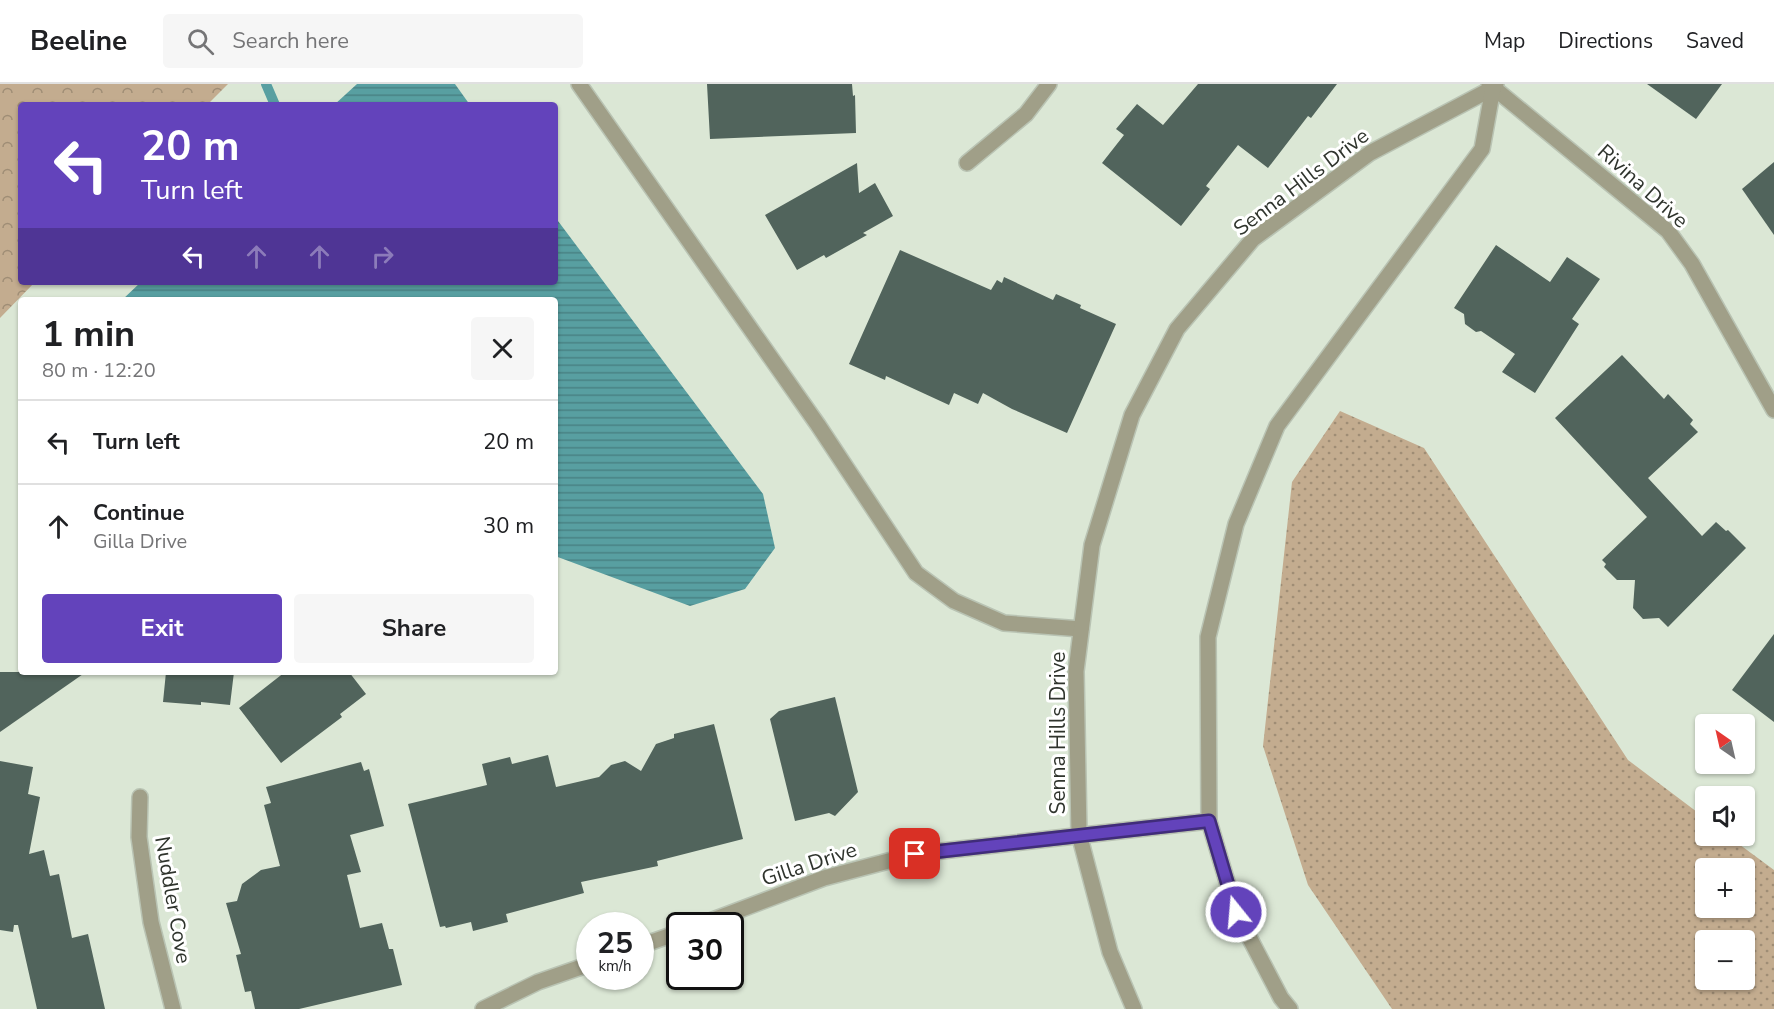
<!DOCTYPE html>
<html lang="en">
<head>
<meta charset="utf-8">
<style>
	body { margin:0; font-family:"Nunito Sans",sans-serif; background:#f6f6f6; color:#202124; height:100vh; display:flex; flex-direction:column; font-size:22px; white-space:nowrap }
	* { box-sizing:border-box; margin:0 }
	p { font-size:20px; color:#757577 }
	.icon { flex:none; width:33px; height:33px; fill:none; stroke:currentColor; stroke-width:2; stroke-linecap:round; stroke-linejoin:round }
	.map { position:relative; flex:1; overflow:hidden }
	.sheet { position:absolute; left:18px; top:213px; width:540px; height:378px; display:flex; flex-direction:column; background:#fff; border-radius:6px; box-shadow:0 2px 4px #0004 }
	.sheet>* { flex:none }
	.banner { position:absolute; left:18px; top:18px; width:540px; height:183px; border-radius:6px; box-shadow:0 2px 4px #0004; background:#6343bb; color:#fff; overflow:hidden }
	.needle { width:39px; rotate:326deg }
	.controls { position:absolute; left:1695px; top:630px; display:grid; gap:12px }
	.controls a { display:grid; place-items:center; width:60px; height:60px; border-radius:6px; background:#fff; box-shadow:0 2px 4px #0004; font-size:30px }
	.speed { position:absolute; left:576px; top:828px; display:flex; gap:12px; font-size:30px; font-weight:700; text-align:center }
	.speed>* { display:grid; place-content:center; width:78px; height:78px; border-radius:50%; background:#fff; box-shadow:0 2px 4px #0004; line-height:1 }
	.speed small { font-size:15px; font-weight:400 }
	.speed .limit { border:3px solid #111; border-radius:9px; background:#fff; color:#111 }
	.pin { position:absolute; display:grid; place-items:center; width:51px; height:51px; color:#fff; margin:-26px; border-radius:12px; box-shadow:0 3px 9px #0006 }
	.me { position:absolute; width:66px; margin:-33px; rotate:343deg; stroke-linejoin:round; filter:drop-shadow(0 0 4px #0008) }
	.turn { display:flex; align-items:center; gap:21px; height:126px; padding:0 24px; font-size:27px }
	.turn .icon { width:78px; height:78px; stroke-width:2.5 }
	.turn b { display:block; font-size:42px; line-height:51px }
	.lanes { display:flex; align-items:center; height:57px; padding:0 24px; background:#0003; justify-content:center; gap:30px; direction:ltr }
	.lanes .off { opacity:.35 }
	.round { display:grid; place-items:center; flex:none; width:63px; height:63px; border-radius:6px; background:#f6f6f6 }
	.overview { display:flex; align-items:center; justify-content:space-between; height:102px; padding:0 24px }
	h1 { font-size:36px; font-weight:700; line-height:45px }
	.primary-button { display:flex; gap:12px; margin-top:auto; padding:12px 24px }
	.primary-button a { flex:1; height:69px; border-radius:6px; background:#6343bb; color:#fff; font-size:24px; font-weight:700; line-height:69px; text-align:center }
	.primary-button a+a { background:#f6f6f6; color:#202124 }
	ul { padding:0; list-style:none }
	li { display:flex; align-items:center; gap:18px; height:84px; padding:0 24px; border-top:2px solid #e0e0e0 }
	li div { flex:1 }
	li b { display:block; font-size:22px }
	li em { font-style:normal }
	header { display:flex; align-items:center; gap:36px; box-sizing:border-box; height:84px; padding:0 30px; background:#fff; border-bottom:2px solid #e0e0e0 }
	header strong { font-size:28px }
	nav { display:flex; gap:33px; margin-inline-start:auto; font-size:21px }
	.search { width:420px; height:54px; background:#f6f6f6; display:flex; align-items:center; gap:15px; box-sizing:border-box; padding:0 21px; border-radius:6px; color:#757577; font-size:22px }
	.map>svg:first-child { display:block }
</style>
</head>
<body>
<header>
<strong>Beeline</strong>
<div class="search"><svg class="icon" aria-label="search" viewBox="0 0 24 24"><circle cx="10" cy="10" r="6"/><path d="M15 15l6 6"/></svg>Search here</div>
<nav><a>Map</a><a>Directions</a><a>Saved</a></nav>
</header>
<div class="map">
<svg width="1774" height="925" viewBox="0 0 1774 925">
	<defs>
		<pattern id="grass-dots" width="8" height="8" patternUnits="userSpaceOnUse" patternTransform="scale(1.5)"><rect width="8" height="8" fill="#c3ac8f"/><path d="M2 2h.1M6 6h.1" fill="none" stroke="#9f8d75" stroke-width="1.8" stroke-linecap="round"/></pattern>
		<pattern id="forest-crowns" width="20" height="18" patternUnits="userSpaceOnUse" patternTransform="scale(1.5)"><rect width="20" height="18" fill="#c3ac8f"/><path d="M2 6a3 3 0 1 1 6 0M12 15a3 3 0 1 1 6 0" fill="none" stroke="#9f8d75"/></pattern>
		<pattern id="water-rules" width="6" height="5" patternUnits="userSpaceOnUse" patternTransform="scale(1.5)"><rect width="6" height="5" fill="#589fa1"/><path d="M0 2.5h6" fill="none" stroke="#498284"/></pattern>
	</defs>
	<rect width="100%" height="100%" fill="#dbe7d5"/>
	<path fill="url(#grass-dots)" fill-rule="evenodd" d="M1340 327 1424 364 1628 676 1705 734 1706 752H1728L1774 786V925H1392L1308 801 1263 662 1292 398ZM1706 784H1744V824H1706ZM1744 856V896H1706V856Z"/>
	<polygon fill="url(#forest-crowns)" points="0,0 228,0 207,21 21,21 21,198 35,198 0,234"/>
	<g fill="url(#water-rules)">
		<polygon points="357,0 455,0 470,21 334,21"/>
		<polygon points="555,133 763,410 775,464 745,505 690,522 555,472 555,216 122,216 141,198 555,198"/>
	</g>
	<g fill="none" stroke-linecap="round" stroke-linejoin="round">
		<polyline stroke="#589fa1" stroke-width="10" points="266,0 275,21"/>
	</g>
	<g fill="#51645c">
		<polygon points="707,0 852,0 853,12 855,11 856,49 710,55"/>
		<polygon points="1198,0 1337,0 1311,34 1308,32 1268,84 1238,61 1206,102 1210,105 1181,142 1102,79 1124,51 1116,45 1137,20 1163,41"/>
		<polygon points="1647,0 1722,0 1696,35"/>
		<polygon points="1774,78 1774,151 1742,105"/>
		<polygon points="857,79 859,109 875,99 893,132 863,149 867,151 826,174 824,171 797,186 765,131"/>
		<polygon points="1496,161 1550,198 1567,173 1600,195 1572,235 1579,240 1535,309 1502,288 1515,270 1481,247 1476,248 1465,240 1464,230 1454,224"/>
		<polygon points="900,166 991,206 997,196 1002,199 1004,193 1053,216 1056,210 1081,221 1080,224 1116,240 1067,349 1012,325 983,309 978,320 954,309 949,321 886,292 885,296 849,280"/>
		<polygon points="1622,271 1664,315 1668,310 1693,336 1690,340 1698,348 1648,394 1702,452 1716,438 1726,447 1728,446 1746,464 1668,543 1659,534 1643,535 1633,524 1635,496 1617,496 1604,483 1606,480 1602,476 1647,433 1555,334"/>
		<polygon points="1774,550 1774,638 1732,606"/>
		<polygon points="0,588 86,588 0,648"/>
		<polygon points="166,588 234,588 230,621 201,618 201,621 163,618"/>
		<polygon points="285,588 349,588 366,610 340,630 342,633 281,679 239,624"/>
		<polygon points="835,613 858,708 835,732 829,729 795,737 770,635 779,627"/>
		<polygon points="714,640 743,755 657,777 658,782 581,798 584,809 506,830 508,838 473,847 471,838 446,844 445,842 440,843 408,720 487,701 482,680 510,673 512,680 548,671 556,703 599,693 611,681 625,677 641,687 656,660 674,654 674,650"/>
		<polygon points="0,677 33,683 28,710 40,713 29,770 44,766 50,792 59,790 72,854 88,850 105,925 37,925 18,841 14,841 13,848 0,846"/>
		<polygon points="361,678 364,687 369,685 384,742 350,751 361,788 347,791 360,844 382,839 389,865 393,865 402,901 299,925 255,925 251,907 245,908 236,871 241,870 226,819 237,817 242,800 261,786 280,782 264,721 271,719 266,703"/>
	</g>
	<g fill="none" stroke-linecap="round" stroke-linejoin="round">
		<defs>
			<polyline id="service" points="579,0 818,341 916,489 954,517 1004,539 1081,545"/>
			<g id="minor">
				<polyline points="1489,0 1668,147 1692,180 1774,326"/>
				<polyline points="967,79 1026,30 1049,0"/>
				<polyline points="140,713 139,753 151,838 173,925"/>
				<polyline points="697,842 824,794 915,770 1209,737"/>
				<polyline points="640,862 680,848"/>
				<polyline points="483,925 538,898 590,880"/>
				<polyline points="1134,925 1110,868 1079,750 1076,587 1092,461 1132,331 1177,245 1253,155 1370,69 1493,4 1496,0"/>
				<polyline points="1290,925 1281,914 1236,828 1209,737 1208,553 1236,440 1277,342 1482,65 1493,4"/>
			</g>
		</defs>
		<use href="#service" stroke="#b9c3b3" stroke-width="18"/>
		<use href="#minor" stroke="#b9c3b3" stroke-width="18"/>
		<use href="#service" stroke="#a09f88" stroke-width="15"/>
		<use href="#minor" stroke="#a09f88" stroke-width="15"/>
	</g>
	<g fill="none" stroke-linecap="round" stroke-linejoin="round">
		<defs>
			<polyline id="route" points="915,770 1209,737 1236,828"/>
		</defs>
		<use href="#route" stroke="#402c7a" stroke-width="15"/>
		<use href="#route" stroke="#6343bb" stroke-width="10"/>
	</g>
	<g text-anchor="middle" stroke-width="6" stroke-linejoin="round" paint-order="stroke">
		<g font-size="21" fill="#2f342d" stroke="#fff">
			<text transform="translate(1301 98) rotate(-37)" y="7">Senna Hills Drive</text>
			<text transform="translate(1643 102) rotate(42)" y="7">Rivina Drive</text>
			<text transform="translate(1058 649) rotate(-90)" y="7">Senna Hills Drive</text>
			<text transform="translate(809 780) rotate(-18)" y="7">Gilla Drive</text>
			<text transform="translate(173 816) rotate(80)" y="7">Nuddler Cove</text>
		</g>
	</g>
</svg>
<div class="controls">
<a><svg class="needle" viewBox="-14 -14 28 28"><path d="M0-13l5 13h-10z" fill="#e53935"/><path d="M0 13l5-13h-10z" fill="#757577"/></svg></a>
<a><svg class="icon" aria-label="sound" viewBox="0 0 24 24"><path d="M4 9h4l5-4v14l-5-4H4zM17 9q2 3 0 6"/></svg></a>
<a>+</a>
<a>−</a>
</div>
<div class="speed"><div>25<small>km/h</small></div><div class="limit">30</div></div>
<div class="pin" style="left:915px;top:770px;background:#d93025"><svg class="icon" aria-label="arrive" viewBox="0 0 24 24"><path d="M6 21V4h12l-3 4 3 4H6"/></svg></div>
<svg class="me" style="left:1236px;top:828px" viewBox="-20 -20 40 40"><circle r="17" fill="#6343bb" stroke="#fff" stroke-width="3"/><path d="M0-11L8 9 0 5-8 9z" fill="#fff"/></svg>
<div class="banner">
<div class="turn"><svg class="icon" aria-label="left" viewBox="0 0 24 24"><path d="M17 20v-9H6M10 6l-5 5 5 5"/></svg><div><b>20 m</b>Turn left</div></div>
<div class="lanes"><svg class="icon" aria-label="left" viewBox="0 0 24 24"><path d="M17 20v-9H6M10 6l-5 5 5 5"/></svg><svg class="icon off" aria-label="ahead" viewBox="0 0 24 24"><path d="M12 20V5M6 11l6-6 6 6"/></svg><svg class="icon off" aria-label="ahead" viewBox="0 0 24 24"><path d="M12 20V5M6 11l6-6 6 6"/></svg><svg class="icon off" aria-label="right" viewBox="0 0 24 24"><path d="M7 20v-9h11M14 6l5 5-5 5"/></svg></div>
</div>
<section class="sheet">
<div class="overview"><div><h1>1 min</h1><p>80 m · 12:20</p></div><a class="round"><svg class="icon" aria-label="close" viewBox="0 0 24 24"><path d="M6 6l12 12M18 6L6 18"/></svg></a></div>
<ul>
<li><svg class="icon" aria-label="left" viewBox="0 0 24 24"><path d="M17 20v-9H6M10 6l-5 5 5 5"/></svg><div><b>Turn left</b></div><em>20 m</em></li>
<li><svg class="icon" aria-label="ahead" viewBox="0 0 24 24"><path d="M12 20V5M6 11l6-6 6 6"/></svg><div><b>Continue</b><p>Gilla Drive</p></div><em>30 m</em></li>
</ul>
<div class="primary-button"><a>Exit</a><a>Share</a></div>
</section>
</div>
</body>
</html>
